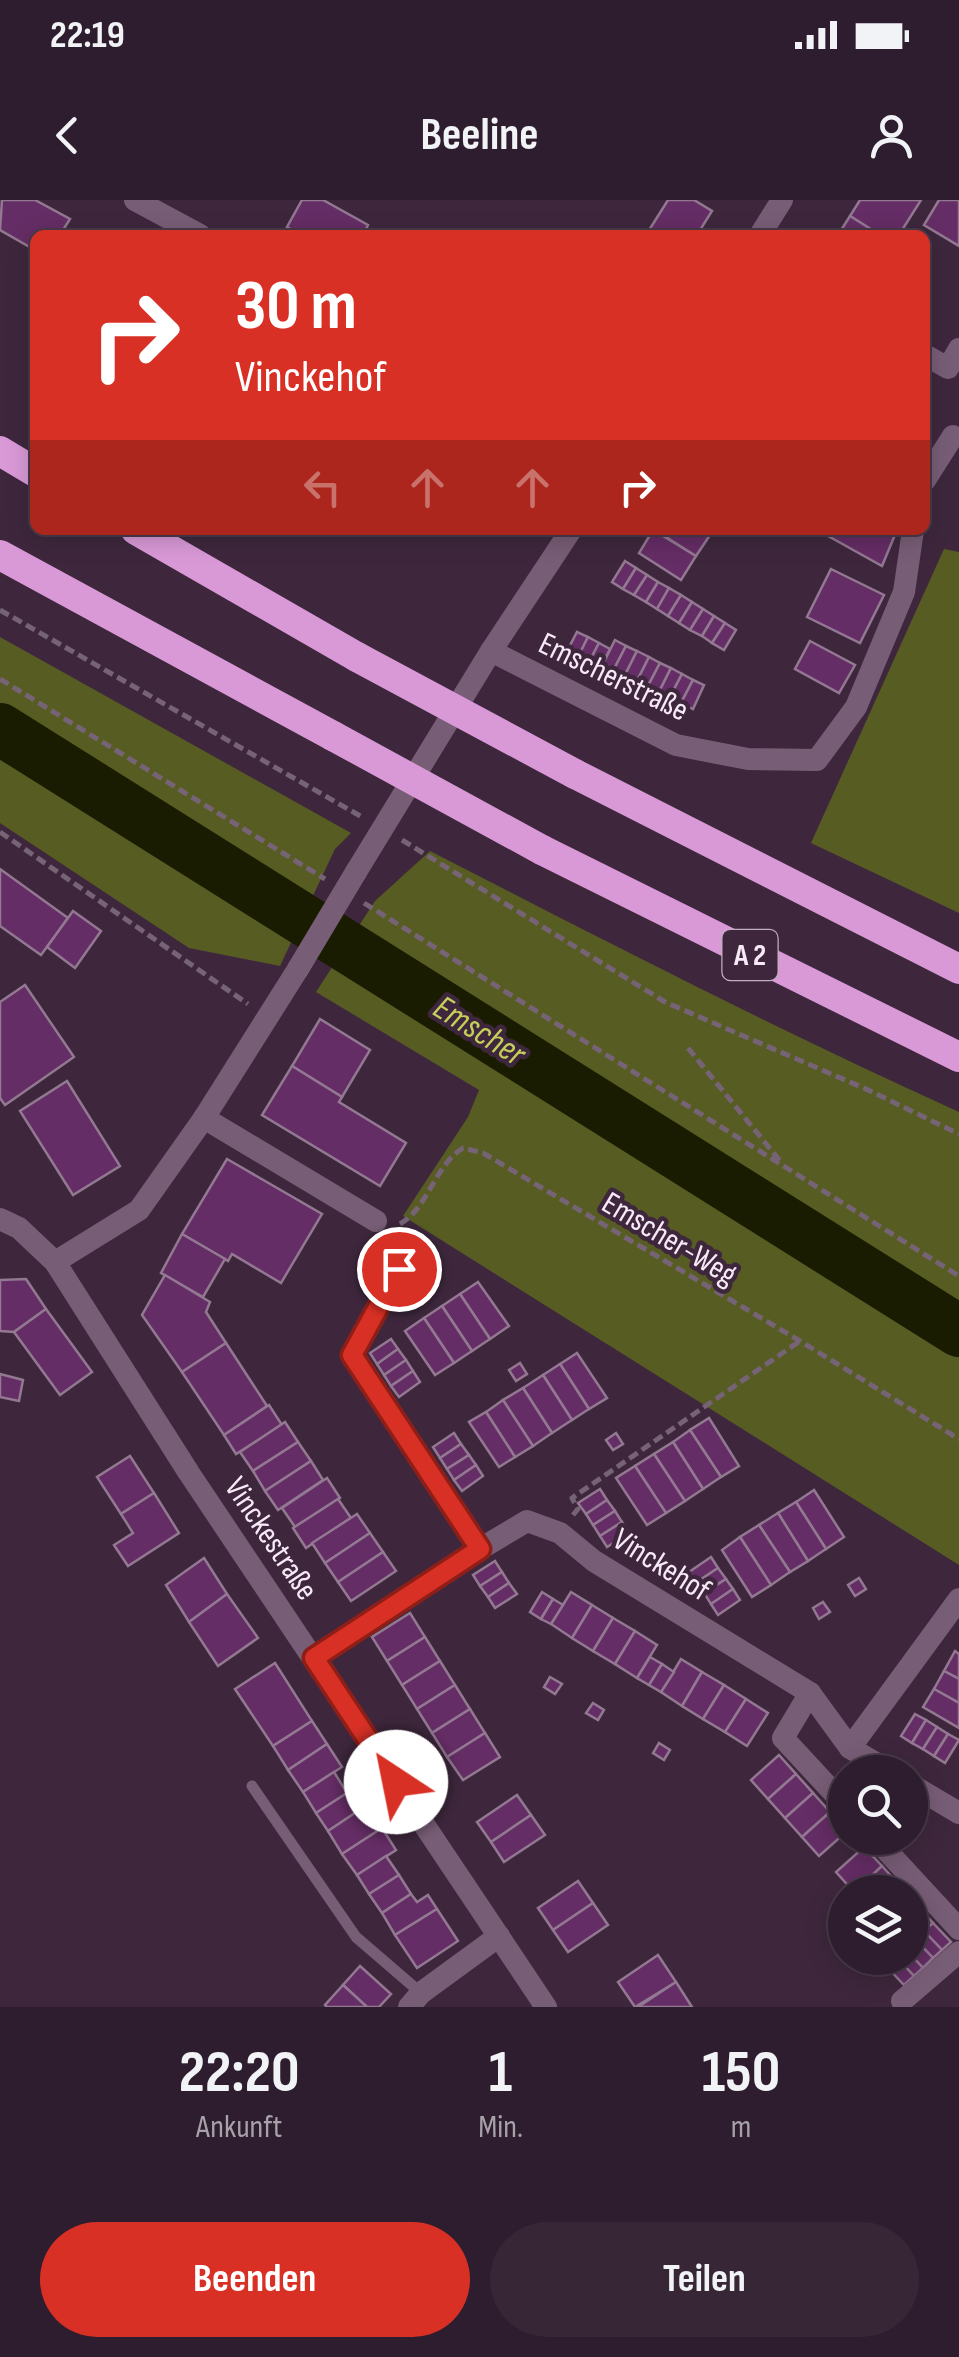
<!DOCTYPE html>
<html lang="de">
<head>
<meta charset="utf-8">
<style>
	body { margin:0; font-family:"Sofia Sans Condensed",sans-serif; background:#362636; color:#f1f3f6; height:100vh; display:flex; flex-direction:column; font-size:38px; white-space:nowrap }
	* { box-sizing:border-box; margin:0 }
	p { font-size:32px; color:#a7a2aa }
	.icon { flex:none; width:55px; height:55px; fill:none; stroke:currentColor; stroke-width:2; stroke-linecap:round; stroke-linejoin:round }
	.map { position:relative; height:1807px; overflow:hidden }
	.details { display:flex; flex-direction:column; background:#2e1d2e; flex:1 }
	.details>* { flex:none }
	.guide { position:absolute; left:30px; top:30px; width:900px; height:305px; border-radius:15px; box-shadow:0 5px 25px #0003,0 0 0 2px #493b4a; background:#d93025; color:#fff; overflow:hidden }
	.fabs { position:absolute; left:828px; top:1555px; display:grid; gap:20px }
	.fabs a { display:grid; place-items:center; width:100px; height:100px; border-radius:50%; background:#2e1d2e; box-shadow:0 5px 25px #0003,0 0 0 2px #493b4a; font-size:50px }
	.pin { position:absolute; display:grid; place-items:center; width:85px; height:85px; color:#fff; margin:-42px; border:5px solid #fff; border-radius:50%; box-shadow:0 2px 10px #0007 }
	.me { position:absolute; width:110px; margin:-55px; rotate:326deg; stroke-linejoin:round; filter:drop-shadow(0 0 8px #0008) }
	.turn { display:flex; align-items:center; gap:35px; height:210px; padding:0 40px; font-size:45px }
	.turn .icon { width:130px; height:130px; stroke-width:2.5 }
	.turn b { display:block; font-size:70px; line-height:85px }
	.lanes { display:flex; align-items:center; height:95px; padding:0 40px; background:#0003; justify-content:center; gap:50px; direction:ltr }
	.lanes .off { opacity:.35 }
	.eta { display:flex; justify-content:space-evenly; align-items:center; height:170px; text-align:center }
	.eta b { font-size:60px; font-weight:700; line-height:70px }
	.button { display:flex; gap:20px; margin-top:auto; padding:20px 40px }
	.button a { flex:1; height:115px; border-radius:60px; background:#d93025; color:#fff; font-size:40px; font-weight:700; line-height:115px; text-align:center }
	.button a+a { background:#362636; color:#f1f3f6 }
	.status { display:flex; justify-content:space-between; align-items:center; height:70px; padding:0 50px; background:#2e1d2e; direction:ltr }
	.status svg { height:28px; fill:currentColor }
	header { display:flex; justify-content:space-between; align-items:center; height:130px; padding:0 40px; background:#2e1d2e; font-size:45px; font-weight:700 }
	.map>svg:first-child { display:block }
</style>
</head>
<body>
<div class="status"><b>22:19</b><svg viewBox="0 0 49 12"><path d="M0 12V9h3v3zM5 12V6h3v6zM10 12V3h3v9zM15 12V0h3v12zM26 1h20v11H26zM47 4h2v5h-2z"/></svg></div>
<header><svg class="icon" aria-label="back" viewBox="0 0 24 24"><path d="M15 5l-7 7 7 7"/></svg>Beeline<svg class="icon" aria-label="person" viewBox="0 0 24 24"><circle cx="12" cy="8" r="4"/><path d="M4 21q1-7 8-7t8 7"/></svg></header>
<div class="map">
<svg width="959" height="1807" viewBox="0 0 959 1807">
	<rect width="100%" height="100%" fill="#3e273d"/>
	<g fill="#575c23">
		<polygon points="944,349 959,352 959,713 811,643"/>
		<polygon points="0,437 351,633 335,649 280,766 189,748 0,623"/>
		<path d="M430 651C605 741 780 831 959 912V1365L403 1016 468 917 479 890 316 792 375 701Z"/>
	</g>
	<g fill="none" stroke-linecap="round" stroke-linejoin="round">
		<polyline stroke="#1a1c02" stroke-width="52" points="0,529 959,1131"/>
	</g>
	<g fill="#652d65" stroke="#927891" stroke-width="2.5">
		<polygon points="2,0 35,0 70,19 60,35 35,35 35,50 0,30"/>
		<polygon points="302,0 323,0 368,25 363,35 301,35 287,27"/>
		<polygon points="668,0 694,0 712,11 697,35 646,35"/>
		<polygon points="860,0 921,0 899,35 880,35 850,16"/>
		<polygon points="939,0 959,0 959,46 924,25"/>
		<polygon points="850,16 880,35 838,35"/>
		<polygon points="653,330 696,356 681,380 639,353"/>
		<polygon points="655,330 709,330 712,332 696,356"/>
		<polygon points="822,330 897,330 882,366 821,332"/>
		<polygon points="625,361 636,368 623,389 612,382"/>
		<polygon points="636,368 647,375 634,395 623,389"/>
		<polygon points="831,369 884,395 860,443 807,417"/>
		<polygon points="647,375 658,382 646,402 634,395"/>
		<polygon points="658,382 669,388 657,409 646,402"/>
		<polygon points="669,388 681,395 668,416 657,409"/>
		<polygon points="681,395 692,402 679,423 668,416"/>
		<polygon points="692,402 703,409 690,430 679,423"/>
		<polygon points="703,409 714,416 702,436 690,430"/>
		<polygon points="714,416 725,423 712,443 702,436"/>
		<polygon points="725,423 736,430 724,450 712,443"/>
		<polygon points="577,432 588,437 577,459 566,453"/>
		<polygon points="588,437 599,443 588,464 577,459"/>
		<polygon points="615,440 626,446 614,469 603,464"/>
		<polygon points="810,441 855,465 839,493 795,469"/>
		<polygon points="599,443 610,449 599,470 588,464"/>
		<polygon points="626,446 637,451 625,475 614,469"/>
		<polygon points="637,451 649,457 637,481 625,475"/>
		<polygon points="649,457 660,463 648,486 637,481"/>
		<polygon points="660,463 671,468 659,492 648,486"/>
		<polygon points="671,468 682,474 670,497 659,492"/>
		<polygon points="682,474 693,480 681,503 670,497"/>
		<polygon points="693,480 704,485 693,509 681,503"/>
		<polygon points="0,669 68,718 41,755 0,726"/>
		<polygon points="73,711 101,731 75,768 47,747"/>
		<polygon points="25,785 74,857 5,905 0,898 0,802"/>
		<polygon points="320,819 370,850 342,897 292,866"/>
		<polygon points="292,866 342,897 339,902 406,943 380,986 262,915"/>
		<polygon points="67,881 120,966 73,995 20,911"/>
		<polygon points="227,959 322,1014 281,1083 232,1054 228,1061 182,1034"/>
		<polygon points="182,1034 225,1059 203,1097 161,1073"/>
		<polygon points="165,1075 210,1102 206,1112 226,1143 182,1172 142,1115"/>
		<polygon points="26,1079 46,1109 14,1132 0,1131 0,1080"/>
		<polygon points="478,1082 509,1126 490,1139 460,1094"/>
		<polygon points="460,1094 490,1139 472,1151 442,1106"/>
		<polygon points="442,1106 472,1151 454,1163 424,1118"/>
		<polygon points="46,1109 92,1172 60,1195 14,1132"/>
		<polygon points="424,1118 454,1163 435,1175 405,1131"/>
		<polygon points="391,1139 398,1149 377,1164 370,1153"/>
		<polygon points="226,1143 267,1206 224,1235 182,1172"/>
		<polygon points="398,1149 406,1160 384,1175 377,1164"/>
		<polygon points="577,1153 607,1198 589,1209 560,1164"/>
		<polygon points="406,1160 413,1171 391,1186 384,1175"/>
		<polygon points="520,1163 527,1174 516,1181 509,1170"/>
		<polygon points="560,1164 589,1209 572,1220 543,1175"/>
		<polygon points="413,1171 420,1182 399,1197 391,1186"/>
		<polygon points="0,1174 23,1180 19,1201 0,1197"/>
		<polygon points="543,1175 572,1220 552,1233 523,1188"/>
		<polygon points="523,1188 552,1233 533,1246 503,1200"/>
		<polygon points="503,1200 533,1246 515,1257 486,1212"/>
		<polygon points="269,1205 282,1225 236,1254 224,1235"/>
		<polygon points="486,1212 515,1257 499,1267 469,1222"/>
		<polygon points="709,1218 739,1266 721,1277 690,1230"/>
		<polygon points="285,1222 298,1242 253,1271 240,1252"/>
		<polygon points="690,1230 721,1277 703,1289 673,1242"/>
		<polygon points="454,1233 461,1244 440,1258 433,1247"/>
		<polygon points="616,1233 623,1244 613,1250 606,1240"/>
		<polygon points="298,1242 311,1261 265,1291 253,1271"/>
		<polygon points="673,1242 703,1289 685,1301 654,1254"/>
		<polygon points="461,1244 469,1255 447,1269 440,1258"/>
		<polygon points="654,1254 685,1301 666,1313 635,1266"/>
		<polygon points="469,1255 476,1265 454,1280 447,1269"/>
		<polygon points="130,1256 154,1293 121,1314 97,1277"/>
		<polygon points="311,1261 323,1280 278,1310 265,1291"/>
		<polygon points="476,1265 483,1276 462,1291 454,1280"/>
		<polygon points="635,1266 666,1313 647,1325 616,1278"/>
		<polygon points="327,1278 340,1298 295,1327 282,1308"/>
		<polygon points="600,1289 607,1300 586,1314 578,1303"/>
		<polygon points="814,1290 844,1337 826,1349 796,1302"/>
		<polygon points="154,1293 179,1333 128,1366 114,1345 133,1333 121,1314"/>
		<polygon points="338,1299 351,1318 306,1348 293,1328"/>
		<polygon points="607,1300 615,1311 593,1325 586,1314"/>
		<polygon points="796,1302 826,1349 808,1361 778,1313"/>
		<polygon points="615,1311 622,1322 600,1336 593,1325"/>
		<polygon points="778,1313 808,1361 790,1372 759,1325"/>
		<polygon points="357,1314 370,1333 325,1363 312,1343"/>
		<polygon points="622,1322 629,1333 607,1347 600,1336"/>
		<polygon points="759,1325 790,1372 771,1385 740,1337"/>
		<polygon points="370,1333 383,1352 338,1382 325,1363"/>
		<polygon points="740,1337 771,1385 752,1397 722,1350"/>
		<polygon points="383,1352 396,1371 351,1401 338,1382"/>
		<polygon points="711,1357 718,1368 697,1382 689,1372"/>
		<polygon points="204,1358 227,1394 189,1422 166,1385"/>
		<polygon points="495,1361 502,1372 480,1386 473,1375"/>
		<polygon points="718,1368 726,1379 704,1393 697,1382"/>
		<polygon points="502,1372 509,1383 488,1397 480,1386"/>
		<polygon points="859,1378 866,1389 855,1396 848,1385"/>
		<polygon points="726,1379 733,1389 711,1404 704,1393"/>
		<polygon points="509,1383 517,1394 495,1408 488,1397"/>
		<polygon points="733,1389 740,1400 718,1415 711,1404"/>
		<polygon points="542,1392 553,1399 541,1419 530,1412"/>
		<polygon points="571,1392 592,1405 572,1438 551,1424"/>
		<polygon points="227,1394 258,1438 218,1466 189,1422"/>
		<polygon points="553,1399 563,1405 551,1424 541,1419"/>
		<polygon points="823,1402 830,1412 819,1419 813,1408"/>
		<polygon points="592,1405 613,1418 593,1451 572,1438"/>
		<polygon points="410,1413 425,1437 387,1461 372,1437"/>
		<polygon points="613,1418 635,1431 615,1464 593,1451"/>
		<polygon points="635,1431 657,1445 637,1478 615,1464"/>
		<polygon points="425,1437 440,1461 402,1485 387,1461"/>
		<polygon points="955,1451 959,1454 959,1479 944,1471"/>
		<polygon points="650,1457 662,1464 649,1485 637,1478"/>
		<polygon points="681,1459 702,1472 682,1506 661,1492"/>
		<polygon points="440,1461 455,1485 417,1509 402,1485"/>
		<polygon points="275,1463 312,1521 273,1546 235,1489"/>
		<polygon points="662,1464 674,1472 661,1492 649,1485"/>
		<polygon points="944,1471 959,1479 959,1503 934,1489"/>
		<polygon points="702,1472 724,1485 703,1519 682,1506"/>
		<polygon points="550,1477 562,1484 555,1494 544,1487"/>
		<polygon points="455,1485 470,1509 432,1533 417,1509"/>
		<polygon points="724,1485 746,1499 725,1532 703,1519"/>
		<polygon points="934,1489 959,1503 959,1528 923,1507"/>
		<polygon points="746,1499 768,1513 747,1546 725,1532"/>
		<polygon points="593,1503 604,1510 598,1520 586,1513"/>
		<polygon points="470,1509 485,1533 447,1557 432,1533"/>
		<polygon points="915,1514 926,1520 912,1543 901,1536"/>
		<polygon points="926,1520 937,1527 923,1549 912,1543"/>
		<polygon points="312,1521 327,1544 288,1570 273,1546"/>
		<polygon points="937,1527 948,1534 934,1556 923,1549"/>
		<polygon points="485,1533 500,1557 463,1580 447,1557"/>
		<polygon points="948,1534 959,1540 945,1563 934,1556"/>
		<polygon points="659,1543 670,1550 664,1560 653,1553"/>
		<polygon points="327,1544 342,1567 303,1592 288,1570"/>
		<polygon points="779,1555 796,1574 768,1599 751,1580"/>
		<polygon points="334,1572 347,1593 316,1613 303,1592"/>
		<polygon points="796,1574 813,1593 785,1618 768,1599"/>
		<polygon points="347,1593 358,1611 328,1631 316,1613"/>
		<polygon points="813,1593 830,1612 802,1637 785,1618"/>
		<polygon points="517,1595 531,1615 491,1642 477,1622"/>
		<polygon points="367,1605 382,1628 342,1654 328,1631"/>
		<polygon points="830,1612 845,1628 845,1633 819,1656 802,1637"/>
		<polygon points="531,1615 545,1635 504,1662 491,1642"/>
		<polygon points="382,1628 396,1650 357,1675 342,1654"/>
		<polygon points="864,1647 882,1666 854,1692 836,1672"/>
		<polygon points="386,1656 399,1675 369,1694 357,1675"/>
		<polygon points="882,1666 899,1685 891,1692 854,1692"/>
		<polygon points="399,1675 411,1694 382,1713 369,1694"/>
		<polygon points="578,1681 593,1703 553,1730 538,1708"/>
		<polygon points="411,1694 417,1702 428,1695 437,1709 395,1735 382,1713"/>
		<polygon points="593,1703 608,1725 568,1752 553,1730"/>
		<polygon points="916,1704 933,1723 910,1744 910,1709"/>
		<polygon points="437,1709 458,1741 417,1768 395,1735"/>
		<polygon points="933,1723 951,1742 942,1750 924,1731"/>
		<polygon points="924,1731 942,1750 933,1758 915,1739"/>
		<polygon points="915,1739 933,1758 923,1768 910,1754 910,1744"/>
		<polygon points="910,1754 923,1768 914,1776 897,1758 910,1758"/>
		<polygon points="658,1755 676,1782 635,1807 618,1782"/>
		<polygon points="897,1758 914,1776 904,1785 886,1766"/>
		<polygon points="360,1766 391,1794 379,1807 367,1807 343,1785"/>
		<polygon points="676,1782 692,1807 638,1807"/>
		<polygon points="343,1785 367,1807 327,1807 325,1805"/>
	</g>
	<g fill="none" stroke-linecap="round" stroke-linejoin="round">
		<g stroke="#776376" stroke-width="5" stroke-dasharray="10 5" stroke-linecap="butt">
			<polyline points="0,410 362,617"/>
			<polyline points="0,479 325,679"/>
			<polyline points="0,632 248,804"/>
			<polyline points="402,640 665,802 866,889 959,934"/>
			<polyline points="364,703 959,1076"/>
			<polyline points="688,848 780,961"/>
			<path d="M400 1024C429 1007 434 966 463 948L483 953 800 1141 959 1239"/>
			<polyline points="573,1315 578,1309 572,1298 800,1141"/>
		</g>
		<polyline stroke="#785d76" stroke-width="11" points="252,1586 356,1737 421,1793"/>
		<g stroke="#785d76" stroke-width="22">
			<polyline points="135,0 200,35"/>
			<polyline points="760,35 782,0"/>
			<polyline points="925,155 948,168 959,149"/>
			<polyline points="925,280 953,236"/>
			<polyline points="491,451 676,545 748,559 817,560 856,507 904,392 913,330"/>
			<polyline points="356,672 491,451 571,330"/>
			<polyline points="204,918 376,1021"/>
			<polyline points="0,1019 19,1028 55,1062 189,1273 546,1807"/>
			<polyline points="55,1062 139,1010 204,918 298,769"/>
			<polyline points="480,1349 527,1321 560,1333 594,1361 810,1493 850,1548 891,1572"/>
			<polyline points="314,1458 480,1349 352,1155 399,1069"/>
			<polyline points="810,1493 783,1538 845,1605"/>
			<polyline points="850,1548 959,1399"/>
			<polyline points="910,1584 959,1613"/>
			<polyline points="875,1638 959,1729"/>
			<polyline points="902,1801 959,1752"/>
			<polyline points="409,1807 421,1793 499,1736"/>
		</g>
		<g stroke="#d999d7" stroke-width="30">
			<polyline points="0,251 35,272"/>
			<polyline points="136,330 357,457"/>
			<polyline points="0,355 333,536"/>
			<polyline points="575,574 959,769"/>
			<polyline points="542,650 959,857"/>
		</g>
		<polyline stroke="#785d76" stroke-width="22" points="298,769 356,672"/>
		<g stroke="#d999d7" stroke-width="30">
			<polyline points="357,457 575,574"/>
			<polyline points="333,536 542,650"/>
		</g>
	</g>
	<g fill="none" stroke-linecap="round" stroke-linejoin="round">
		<defs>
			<polyline id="route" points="396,1582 314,1458 480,1349 352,1155 399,1069"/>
		</defs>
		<use href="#route" stroke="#8d1f18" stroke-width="25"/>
		<use href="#route" stroke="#d93025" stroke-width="18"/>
	</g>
	<g text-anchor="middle" stroke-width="9" stroke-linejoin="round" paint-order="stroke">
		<rect fill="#3e273d" stroke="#c0afbf" stroke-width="2.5" x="722.5" y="730" width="55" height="50" rx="8"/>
		<g font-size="30" font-weight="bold" fill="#f8e9f7">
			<text x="750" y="765">A 2</text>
		</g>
		<g font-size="32" fill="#f8e9f7" stroke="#3e273d">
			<text transform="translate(614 476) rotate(26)" y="11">Emscherstraße</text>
			<text transform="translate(670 1038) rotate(31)" y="11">Emscher-Weg</text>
			<text transform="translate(272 1338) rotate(56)" y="11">Vinckestraße</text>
			<text transform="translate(662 1364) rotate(32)" y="11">Vinckehof</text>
		</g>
		<g font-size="35" font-style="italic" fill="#c5ce58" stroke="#3e273d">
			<text transform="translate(480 830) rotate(32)" y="12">Emscher</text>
		</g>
	</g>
</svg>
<div class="fabs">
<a><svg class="icon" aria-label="search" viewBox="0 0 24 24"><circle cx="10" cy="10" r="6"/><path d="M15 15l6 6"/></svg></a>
<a><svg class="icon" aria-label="layers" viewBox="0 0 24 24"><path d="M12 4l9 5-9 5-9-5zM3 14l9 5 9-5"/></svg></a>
</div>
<div class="pin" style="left:399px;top:1069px;background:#d93025"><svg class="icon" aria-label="arrive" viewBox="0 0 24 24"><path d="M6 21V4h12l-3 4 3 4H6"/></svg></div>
<svg class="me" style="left:396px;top:1582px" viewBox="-20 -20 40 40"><circle r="19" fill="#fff"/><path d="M0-13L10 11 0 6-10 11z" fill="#d93025"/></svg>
<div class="guide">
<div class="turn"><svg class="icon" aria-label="right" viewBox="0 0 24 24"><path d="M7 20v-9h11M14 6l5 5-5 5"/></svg><div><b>30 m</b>Vinckehof</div></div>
<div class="lanes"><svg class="icon off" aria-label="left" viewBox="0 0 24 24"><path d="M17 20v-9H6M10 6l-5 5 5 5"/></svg><svg class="icon off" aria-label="ahead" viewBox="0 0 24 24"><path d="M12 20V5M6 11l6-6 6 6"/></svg><svg class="icon off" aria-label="ahead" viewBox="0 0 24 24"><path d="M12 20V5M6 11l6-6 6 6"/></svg><svg class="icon" aria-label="right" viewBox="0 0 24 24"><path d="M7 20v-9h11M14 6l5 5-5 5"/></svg></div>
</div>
</div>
<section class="details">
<div class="eta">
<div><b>22:20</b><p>Ankunft</p></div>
<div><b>1</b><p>Min.</p></div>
<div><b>150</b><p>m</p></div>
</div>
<div class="button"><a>Beenden</a><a>Teilen</a></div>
</section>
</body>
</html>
